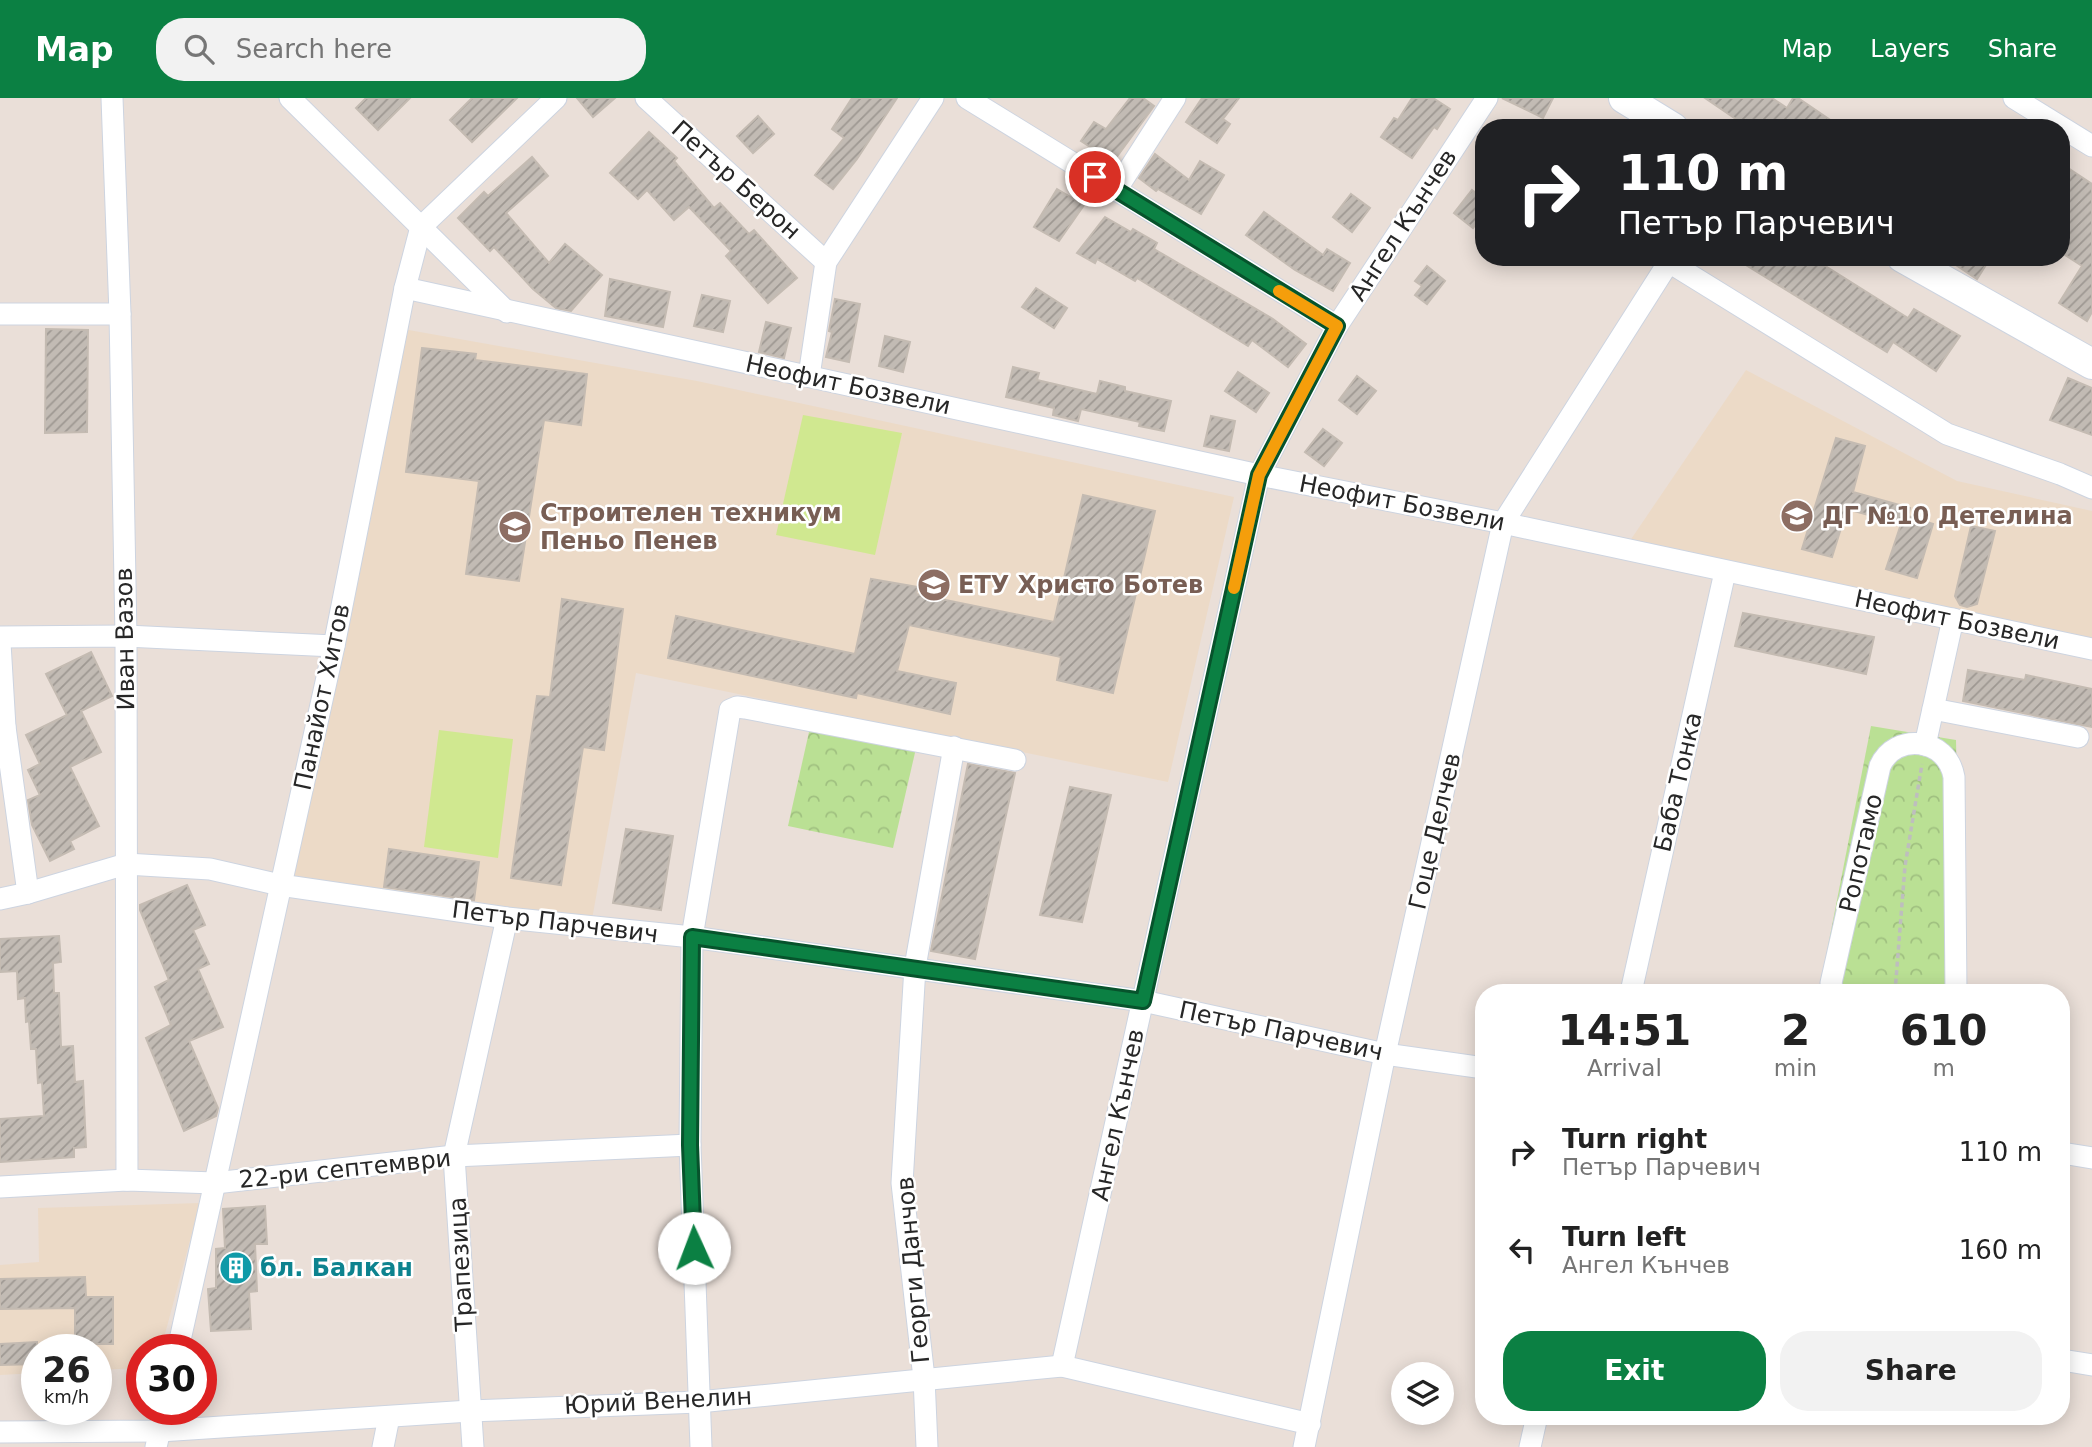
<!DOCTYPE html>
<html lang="en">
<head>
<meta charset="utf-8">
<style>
	body { margin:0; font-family:"DejaVu Sans",sans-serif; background:#f2f2f2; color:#222; height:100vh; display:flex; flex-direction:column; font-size:26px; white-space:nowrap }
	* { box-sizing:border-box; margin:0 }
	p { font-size:23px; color:#767676 }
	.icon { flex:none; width:38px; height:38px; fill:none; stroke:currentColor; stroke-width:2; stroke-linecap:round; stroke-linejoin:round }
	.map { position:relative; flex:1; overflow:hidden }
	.details { position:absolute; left:1475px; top:886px; width:595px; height:441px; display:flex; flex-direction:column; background:#fff; border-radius:28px; box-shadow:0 4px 18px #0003 }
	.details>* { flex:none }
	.guide { position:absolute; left:1475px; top:21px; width:595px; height:147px; border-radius:28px; box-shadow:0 4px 18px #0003; background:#202124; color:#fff; overflow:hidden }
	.fabs { position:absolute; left:1391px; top:1264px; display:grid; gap:14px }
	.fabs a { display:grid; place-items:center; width:63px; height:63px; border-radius:50%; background:#fff; box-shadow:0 4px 18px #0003; font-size:35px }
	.speed { position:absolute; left:21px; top:1236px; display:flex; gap:14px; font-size:35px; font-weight:700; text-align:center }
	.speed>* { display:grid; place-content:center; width:91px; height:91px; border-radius:50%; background:#fff; box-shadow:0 4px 18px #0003; line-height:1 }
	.speed small { font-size:18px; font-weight:400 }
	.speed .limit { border:10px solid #d22; background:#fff; color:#111 }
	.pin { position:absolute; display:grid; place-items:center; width:60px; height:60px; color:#fff; margin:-30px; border:4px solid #fff; border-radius:50%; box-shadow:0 2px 7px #0007 }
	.me { position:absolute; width:77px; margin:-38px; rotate:358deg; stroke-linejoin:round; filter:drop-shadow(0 0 5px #0008) }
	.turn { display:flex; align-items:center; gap:24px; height:147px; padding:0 28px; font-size:32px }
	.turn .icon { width:91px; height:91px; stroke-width:2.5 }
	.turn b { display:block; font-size:49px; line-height:60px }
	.eta { display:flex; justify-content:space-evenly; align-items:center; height:119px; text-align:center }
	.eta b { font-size:42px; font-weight:700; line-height:49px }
	.cta { display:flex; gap:14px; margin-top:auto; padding:14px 28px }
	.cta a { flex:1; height:80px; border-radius:28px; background:#0b8043; color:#fff; font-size:28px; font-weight:700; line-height:80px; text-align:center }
	.cta a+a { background:#f2f2f2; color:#222 }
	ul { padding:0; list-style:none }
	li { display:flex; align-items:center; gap:21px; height:98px; padding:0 28px }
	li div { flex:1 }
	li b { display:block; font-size:26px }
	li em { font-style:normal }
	header { display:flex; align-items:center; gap:42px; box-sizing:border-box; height:98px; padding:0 35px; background:#0b8043; color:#fff }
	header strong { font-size:33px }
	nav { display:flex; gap:38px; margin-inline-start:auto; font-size:24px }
	.search { width:490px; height:63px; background:#f2f2f2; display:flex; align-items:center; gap:18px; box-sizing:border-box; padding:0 24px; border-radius:28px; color:#767676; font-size:26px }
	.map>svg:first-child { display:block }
</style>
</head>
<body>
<header>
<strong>Map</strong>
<div class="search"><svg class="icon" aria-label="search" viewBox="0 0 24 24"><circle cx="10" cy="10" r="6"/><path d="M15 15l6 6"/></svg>Search here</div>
<nav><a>Map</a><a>Layers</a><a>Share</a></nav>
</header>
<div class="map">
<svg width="2092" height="1349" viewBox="0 0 2092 1349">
	<defs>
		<pattern id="park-crowns" width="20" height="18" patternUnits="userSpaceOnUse" patternTransform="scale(1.75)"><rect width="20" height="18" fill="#bae094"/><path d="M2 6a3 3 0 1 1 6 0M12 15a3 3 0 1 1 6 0" fill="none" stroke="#a0c080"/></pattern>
		<pattern id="building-hatch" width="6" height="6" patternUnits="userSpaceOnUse" patternTransform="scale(1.75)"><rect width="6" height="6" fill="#c2bbb4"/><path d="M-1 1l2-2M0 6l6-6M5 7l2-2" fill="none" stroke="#9e9892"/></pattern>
	</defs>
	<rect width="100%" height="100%" fill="#eadfd8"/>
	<g fill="#ecdac7">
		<polygon points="403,231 697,283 1234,399 1168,684 636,575 591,827 293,783"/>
		<polygon points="1746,272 1957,383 2092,413 2092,554 1623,453"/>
		<polygon points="200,1105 161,1251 142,1251 142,1270 96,1272 96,1251 37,1251 37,1275 0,1277 0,1167 39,1164 38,1110"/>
	</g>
	<g fill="url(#park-crowns)">
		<polygon points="811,625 917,646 893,750 788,728"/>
		<polygon points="1871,628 1956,642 1961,894 1819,894"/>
	</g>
	<g fill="#d0e890">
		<polygon points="803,317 902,335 875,457 776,437"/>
		<polygon points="439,632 513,641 498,760 424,749"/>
	</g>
	<g fill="url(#building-hatch)" stroke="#c4bbb2" stroke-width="2">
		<polygon points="366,0 410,0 378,32 356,10"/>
		<polygon points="472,0 517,0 472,44 450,22"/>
		<polygon points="577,0 615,0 593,19"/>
		<polygon points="852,0 897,0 857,61 833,91 815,77 844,40 832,31"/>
		<polygon points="1130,0 1143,0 1154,8 1113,64 1081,43 1094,24 1106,31"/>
		<polygon points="1202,0 1239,0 1223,21 1230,26 1217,45 1186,24"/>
		<polygon points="1412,0 1433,0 1450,11 1437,31 1434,29 1412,60 1381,39 1394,20 1398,22"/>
		<polygon points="1502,0 1553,0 1543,20"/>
		<polygon points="1705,0 1772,0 1787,10 1793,0 1798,0 1842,30 1749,30"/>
		<polygon points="758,18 774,36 753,55 737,38"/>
		<polygon points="649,34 677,60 674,63 714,110 720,105 749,136 754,132 797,180 768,205 726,158 731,153 689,109 674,122 647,92 638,101 610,75"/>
		<polygon points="1155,56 1189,82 1200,63 1224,77 1201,116 1158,91 1156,93 1139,80"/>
		<polygon points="532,59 548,78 506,115 549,165 565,146 602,177 571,213 556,210 533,191 494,149 490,153 458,120 484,94 488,98"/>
		<polygon points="2062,66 2092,86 2092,214 2087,223 2059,205 2082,168 2062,155 2062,118 2067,108 2062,105"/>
		<polygon points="1057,91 1084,107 1059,143 1034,129"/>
		<polygon points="1472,92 1484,101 1484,115 1473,130 1454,115"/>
		<polygon points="1351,96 1370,110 1352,134 1333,119"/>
		<polygon points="1264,114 1323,157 1327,151 1350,165 1333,193 1295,172 1246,137"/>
		<polygon points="1105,119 1131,134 1133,131 1157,145 1154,151 1273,221 1306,246 1288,269 1252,242 1248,248 1137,180 1135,183 1097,161 1095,165 1077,155"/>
		<polygon points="1733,159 1811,159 1908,220 1914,211 1960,238 1936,273 1893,244 1887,254"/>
		<polygon points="1944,159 1991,159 1977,181"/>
		<polygon points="1427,168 1445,183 1427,206 1415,197 1422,188 1415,183"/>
		<polygon points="610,181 670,194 663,229 605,218"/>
		<polygon points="1036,190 1067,210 1054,230 1022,209"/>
		<polygon points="702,197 730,203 723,234 694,228"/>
		<polygon points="835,201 860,206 849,264 826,259 832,234 829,233"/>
		<polygon points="766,224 791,230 784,260 759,254"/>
		<polygon points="46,231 88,232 87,334 45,335"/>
		<polygon points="885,238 910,244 903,274 879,268"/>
		<polygon points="422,250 476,256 475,262 587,276 581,327 544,322 519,483 466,476 479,383 406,374"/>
		<polygon points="1013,269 1039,275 1037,282 1097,296 1100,283 1125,289 1125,293 1171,303 1164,333 1139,328 1140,324 1081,311 1078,323 1053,317 1054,310 1006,299"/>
		<polygon points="1238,274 1269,295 1256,314 1225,293"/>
		<polygon points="1357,278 1376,293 1357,316 1339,302"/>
		<polygon points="2068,280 2092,290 2092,337 2050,322"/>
		<polygon points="1211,318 1235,323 1229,353 1204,348"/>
		<polygon points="1323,331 1342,345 1324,368 1305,354"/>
		<polygon points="1836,340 1865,348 1853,394 1910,410 1908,418 1933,426 1917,480 1886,471 1901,426 1847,411 1832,459 1802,451"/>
		<polygon points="1083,397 1155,413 1113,595 1057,582 1061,559 909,527 897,573 956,585 950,616 857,595 856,600 668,560 676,518 855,556 871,481 918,489 916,496 1054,524"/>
		<polygon points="1971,428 1995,433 1977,506 1967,509 1960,507 1955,498"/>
		<polygon points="562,501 623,511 604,652 583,649 561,787 511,780 537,598 550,599"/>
		<polygon points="1743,515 1874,539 1866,576 1735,548"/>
		<polygon points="91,554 112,598 81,613 101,654 70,669 99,728 70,743 74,751 50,763 32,727 28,702 40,697 28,672 40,666 26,637 67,617 46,576"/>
		<polygon points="1968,572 2025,582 2026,577 2092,591 2092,629 1963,603"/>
		<polygon points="968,666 1015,675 975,861 931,853"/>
		<polygon points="1070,689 1111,697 1082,824 1040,817"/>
		<polygon points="626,731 673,738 661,812 613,805"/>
		<polygon points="389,751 479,764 474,802 384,789"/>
		<polygon points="187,787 205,827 193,832 209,866 198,871 223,929 189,943 218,1010 216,1018 184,1033 146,940 171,927 155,889 169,882 140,812 140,807"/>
		<polygon points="59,838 61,864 53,865 54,895 59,895 61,949 73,948 75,984 83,983 86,1049 74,1050 74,1059 0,1064 0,1021 44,1018 42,984 38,985 36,951 31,951 29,923 26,924 25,900 18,901 17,873 0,874 0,841"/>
		<polygon points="265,1108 267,1146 255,1146 257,1193 249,1194 251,1231 211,1233 208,1191 216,1190 216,1151 225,1150 223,1111"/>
		<polygon points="85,1179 86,1199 113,1199 113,1246 75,1246 75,1210 0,1211 0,1181"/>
		<polygon points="37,1244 37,1266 0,1267 0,1246"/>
	</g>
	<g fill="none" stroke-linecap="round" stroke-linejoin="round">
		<defs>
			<g id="minor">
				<polyline points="112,0 120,216 126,538 127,1082"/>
				<polyline points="290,0 507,214"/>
				<polyline points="646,0 826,164"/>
				<polyline points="967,0 1337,228"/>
				<polyline points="2014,0 2092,48"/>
				<polyline points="1116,92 1175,0"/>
				<polyline points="1669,164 1947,336 2060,376 2092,390"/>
				<polyline points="405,190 1259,377 1503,425 2092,551"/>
				<polyline points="0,216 120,216"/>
				<polyline points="809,278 826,164 933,0"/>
				<polyline points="0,539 126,538 334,548"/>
				<polyline points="0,545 5,629"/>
				<polyline points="1933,611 1953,521"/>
				<polyline points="0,631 5,629 28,795"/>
				<polyline points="1925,647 1933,611 2078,639"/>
				<polyline points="0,801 28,795 126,766 210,771 280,787 507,820 692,839 1143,903 1385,956 1484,970"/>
				<polyline points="1631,894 1725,474"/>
				<path d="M1833 894 1831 885 1880 668C1895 634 1947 639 1954 679L1956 894"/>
				<polyline points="2062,1055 2092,1060"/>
				<polyline points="0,1089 127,1082 215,1085 454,1058 690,1047"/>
				<polyline points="178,1251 334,548 405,190 421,129 556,0"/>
				<polyline points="2062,1262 2092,1267"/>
				<polyline points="1062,1268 1259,377 1337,228 1487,0"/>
				<polyline points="0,1334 160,1333 470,1313 699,1304 1062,1268 1310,1326"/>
				<polyline points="156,1349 165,1311"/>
				<polyline points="383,1349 389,1319"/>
				<polyline points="473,1349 454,1058 507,820"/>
				<polyline points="701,1349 690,1047 692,839 730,612 737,609 745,610 1015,662"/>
				<polyline points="927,1349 924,1280 902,1085 915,869 954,649"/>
				<polyline points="1304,1349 1385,956 1503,425 1672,159"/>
				<polyline points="1530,1349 1537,1318"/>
			</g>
			<g id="secondary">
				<polyline points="1624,0 1673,30"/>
				<polyline points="1902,159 2092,266"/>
			</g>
		</defs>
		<use href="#minor" stroke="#cdd4e0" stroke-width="23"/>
		<use href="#secondary" stroke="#cdd4e0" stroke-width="32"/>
		<polyline stroke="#bebebe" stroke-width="3.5" stroke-dasharray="5 3.5" stroke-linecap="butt" points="1895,894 1905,768 1922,666"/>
		<use href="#minor" stroke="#fff" stroke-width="21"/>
		<use href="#secondary" stroke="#fff" stroke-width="30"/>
	</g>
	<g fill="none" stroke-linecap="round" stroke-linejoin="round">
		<defs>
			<polyline id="route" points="694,1150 690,1047 692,839 1143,903 1259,377 1337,228 1095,79"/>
		</defs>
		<use href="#route" stroke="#07532c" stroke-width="18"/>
		<use href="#route" stroke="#0b8043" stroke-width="12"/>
		<polyline stroke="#f59e0b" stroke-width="12" points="1234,490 1259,377 1337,228 1279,193"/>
	</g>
	<defs>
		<symbol id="school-disc" viewBox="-11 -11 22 22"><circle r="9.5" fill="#8d6e63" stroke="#fff"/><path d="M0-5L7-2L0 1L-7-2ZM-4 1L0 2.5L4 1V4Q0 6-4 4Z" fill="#fff"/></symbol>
		<symbol id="building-disc" viewBox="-11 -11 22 22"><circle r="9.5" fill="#0f9aa8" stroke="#fff"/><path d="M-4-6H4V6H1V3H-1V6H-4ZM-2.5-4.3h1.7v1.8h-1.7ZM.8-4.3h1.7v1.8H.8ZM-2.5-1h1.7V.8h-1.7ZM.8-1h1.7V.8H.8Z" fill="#fff"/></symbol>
	</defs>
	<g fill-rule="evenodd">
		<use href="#school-disc" x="1778" y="399" width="38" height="38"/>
		<use href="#school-disc" x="496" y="410" width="38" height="38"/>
		<use href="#school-disc" x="915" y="468" width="38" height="38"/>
		<use href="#building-disc" x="217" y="1151" width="38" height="38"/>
	</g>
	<g text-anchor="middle" stroke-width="5" stroke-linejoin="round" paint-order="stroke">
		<g font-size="24" fill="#272727" stroke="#fff">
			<text transform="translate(736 82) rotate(42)" y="8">Петър Берон</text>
			<text transform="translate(1403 127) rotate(-57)" y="8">Ангел Кънчев</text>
			<text transform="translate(848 287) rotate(12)" y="8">Неофит Бозвели</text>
			<text transform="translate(1402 405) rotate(11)" y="8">Неофит Бозвели</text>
			<text transform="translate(1957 522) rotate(12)" y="8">Неофит Бозвели</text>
			<text transform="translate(125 541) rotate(-91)" y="8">Иван Вазов</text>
			<text transform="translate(322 599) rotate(-78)" y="8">Панайот Хитов</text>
			<text transform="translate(1678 684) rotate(-77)" y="8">Баба Тонка</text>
			<text transform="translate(1435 733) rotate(-77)" y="8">Гоце Делчев</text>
			<text transform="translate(1861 755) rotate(-77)" y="8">Ропотамо</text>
			<text transform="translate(555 824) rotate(7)" y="8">Петър Парчевич</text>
			<text transform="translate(1281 933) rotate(12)" y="8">Петър Парчевич</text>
			<text transform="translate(1118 1017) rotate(-78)" y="8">Ангел Кънчев</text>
			<text transform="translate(345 1071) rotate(-6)" y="8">22-ри септември</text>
			<text transform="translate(461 1166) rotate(-93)" y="8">Трапезица</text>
			<text transform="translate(913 1172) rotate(-95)" y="8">Георги Данчов</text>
			<text transform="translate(658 1303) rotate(-3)" y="8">Юрий Венелин</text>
		</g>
		<g font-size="24" font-weight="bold" fill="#785e54" stroke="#fff" text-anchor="start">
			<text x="540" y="423">Строителен техникум<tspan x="540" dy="28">Пеньо Пенев</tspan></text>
			<text x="1822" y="426">ДГ №10 Детелина</text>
			<text x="958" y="495">ЕТУ Христо Ботев</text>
		</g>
		<g font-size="24" font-weight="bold" fill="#0d838f" stroke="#fff" text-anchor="start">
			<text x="260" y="1178">бл. Балкан</text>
		</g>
	</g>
</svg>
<div class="fabs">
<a><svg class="icon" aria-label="layers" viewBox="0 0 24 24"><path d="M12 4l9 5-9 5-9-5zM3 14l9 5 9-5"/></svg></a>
</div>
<div class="speed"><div>26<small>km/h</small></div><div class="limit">30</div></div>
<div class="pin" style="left:1095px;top:79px;background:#d93025"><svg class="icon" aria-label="arrive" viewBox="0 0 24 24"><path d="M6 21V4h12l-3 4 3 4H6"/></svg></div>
<svg class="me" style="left:694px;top:1150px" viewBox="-20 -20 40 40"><circle r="19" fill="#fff"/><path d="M0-13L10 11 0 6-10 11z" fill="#0b8043"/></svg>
<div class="guide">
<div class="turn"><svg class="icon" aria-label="right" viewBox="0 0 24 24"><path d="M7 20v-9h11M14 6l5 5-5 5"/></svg><div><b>110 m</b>Петър Парчевич</div></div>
</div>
<section class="details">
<div class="eta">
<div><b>14:51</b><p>Arrival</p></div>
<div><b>2</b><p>min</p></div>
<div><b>610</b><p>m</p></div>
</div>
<ul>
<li><svg class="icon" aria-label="right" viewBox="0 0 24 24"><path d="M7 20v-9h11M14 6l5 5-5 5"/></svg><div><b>Turn right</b><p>Петър Парчевич</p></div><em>110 m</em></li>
<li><svg class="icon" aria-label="left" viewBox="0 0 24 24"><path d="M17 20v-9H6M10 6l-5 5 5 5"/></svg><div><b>Turn left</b><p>Ангел Кънчев</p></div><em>160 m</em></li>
</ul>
<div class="cta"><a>Exit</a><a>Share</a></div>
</section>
</div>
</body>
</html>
